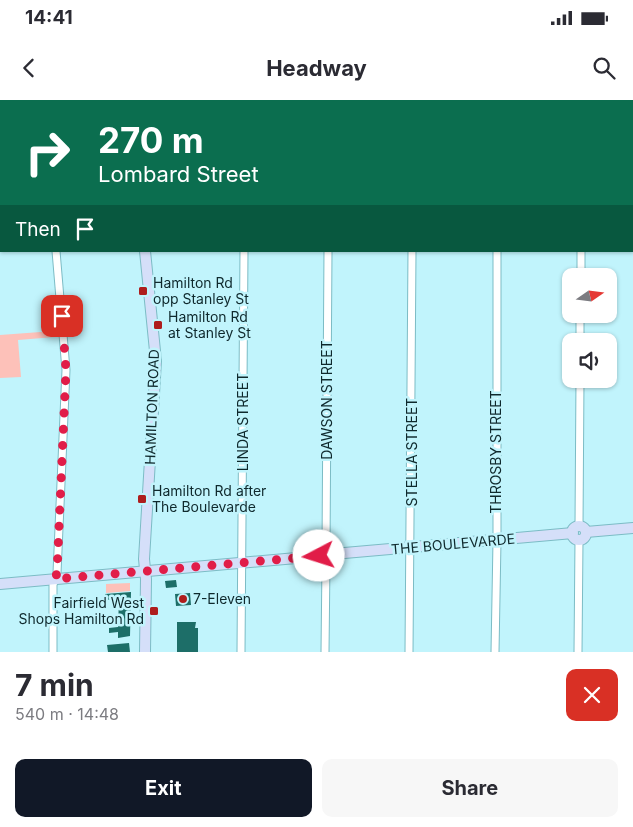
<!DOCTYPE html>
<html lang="en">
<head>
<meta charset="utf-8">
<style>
	body { margin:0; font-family:Inter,sans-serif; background:#f7f7f7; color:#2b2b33; height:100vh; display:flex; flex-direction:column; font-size:19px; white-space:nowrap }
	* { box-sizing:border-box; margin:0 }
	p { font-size:16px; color:#7c7c81 }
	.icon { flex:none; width:28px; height:28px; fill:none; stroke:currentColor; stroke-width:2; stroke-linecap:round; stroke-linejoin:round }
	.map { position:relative; height:552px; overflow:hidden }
	.side { display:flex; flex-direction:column; background:#fff; flex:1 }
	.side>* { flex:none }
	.banner { position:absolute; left:0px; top:0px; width:634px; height:152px; box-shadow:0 1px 4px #0004; background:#0b6e4f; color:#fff; overflow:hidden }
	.needle { width:32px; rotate:76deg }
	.tools { position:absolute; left:562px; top:168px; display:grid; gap:10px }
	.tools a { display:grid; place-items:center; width:55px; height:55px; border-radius:10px; background:#fff; box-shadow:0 1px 4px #0004; font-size:25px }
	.pin { position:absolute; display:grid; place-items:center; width:42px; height:42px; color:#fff; margin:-21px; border-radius:10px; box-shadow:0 2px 8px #0006 }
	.me { position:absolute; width:55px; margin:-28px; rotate:265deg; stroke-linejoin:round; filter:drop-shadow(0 0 4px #0008) }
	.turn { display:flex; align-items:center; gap:18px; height:105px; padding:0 15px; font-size:22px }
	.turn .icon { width:65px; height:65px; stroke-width:2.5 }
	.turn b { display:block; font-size:35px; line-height:42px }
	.then { display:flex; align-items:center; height:48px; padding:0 15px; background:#0003; gap:10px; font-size:19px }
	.round { display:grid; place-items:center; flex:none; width:52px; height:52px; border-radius:10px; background:#f7f7f7 }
	.headline { display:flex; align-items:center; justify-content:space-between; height:85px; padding:0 15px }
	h1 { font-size:30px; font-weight:700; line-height:38px }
	.action { display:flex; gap:10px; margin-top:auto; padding:10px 15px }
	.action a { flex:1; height:58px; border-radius:10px; background:#111827; color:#fff; font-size:20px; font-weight:700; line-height:58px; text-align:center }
	.action a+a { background:#f7f7f7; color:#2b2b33 }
	.status { display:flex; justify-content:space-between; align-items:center; height:35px; padding:0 25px; background:#fff; direction:ltr }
	.status svg { height:14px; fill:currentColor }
	header { display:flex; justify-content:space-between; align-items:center; height:65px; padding:0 15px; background:#fff; font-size:22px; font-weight:700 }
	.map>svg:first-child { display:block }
</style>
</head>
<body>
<div class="status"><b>14:41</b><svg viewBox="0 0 49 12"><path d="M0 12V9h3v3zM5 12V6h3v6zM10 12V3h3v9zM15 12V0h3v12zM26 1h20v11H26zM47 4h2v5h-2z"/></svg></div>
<header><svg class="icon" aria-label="back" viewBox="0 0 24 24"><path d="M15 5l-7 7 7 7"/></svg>Headway<svg class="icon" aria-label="search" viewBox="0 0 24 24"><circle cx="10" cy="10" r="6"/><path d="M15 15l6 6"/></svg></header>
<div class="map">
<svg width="633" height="552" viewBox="0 0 633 552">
	<rect width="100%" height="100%" fill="#c1f4fc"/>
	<g fill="#fdc1b9">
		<polygon points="54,231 55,237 18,240 21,277 0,278 0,235"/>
		<polygon points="130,483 130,491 106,493 106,484"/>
	</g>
	<g fill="#1d6e68">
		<polygon points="176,480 177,487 166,488 165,481"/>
		<polygon points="131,492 130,536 118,538 118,532 109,533 109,528 118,527 119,499 105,500 105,494"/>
		<polygon points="190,493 191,505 176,506 175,494"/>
		<polygon points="177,522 196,522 195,528 198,528 198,552 177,552"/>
		<polygon points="129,543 130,552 108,552 107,545"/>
	</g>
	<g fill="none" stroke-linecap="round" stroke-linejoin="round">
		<defs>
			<g id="street">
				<polyline points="244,0 244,1"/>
				<polyline points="59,1 59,0"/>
				<polyline points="330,1 330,0"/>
				<polyline points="413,1 413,0"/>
				<polyline points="499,1 499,0"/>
				<polyline points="582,1 582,0"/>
				<polyline points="581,176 581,151"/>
				<polyline points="580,241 580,214"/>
				<polyline points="579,426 580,279"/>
				<polyline points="326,448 328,151"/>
				<polyline points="53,552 53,485 57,473 66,270 56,151"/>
				<polyline points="241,552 244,151"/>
				<polyline points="325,552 326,462"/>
				<polyline points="409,552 412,151"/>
				<polyline points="495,552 497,441 497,151"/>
				<polyline points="578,552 579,440"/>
			</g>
			<g id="secondary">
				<polyline points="148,1 148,0"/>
				<circle cx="579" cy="433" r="7"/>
				<polyline points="586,432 633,428"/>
				<circle cx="326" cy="455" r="7"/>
				<polyline points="333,454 573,433"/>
				<polyline points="0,484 319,456"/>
				<polyline points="145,552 146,479 144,459 156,261 145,151"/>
			</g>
		</defs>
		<use href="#street" stroke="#7cbcc5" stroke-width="9"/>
		<use href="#secondary" stroke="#7cbcc5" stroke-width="12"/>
		<use href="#street" stroke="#fff" stroke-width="7"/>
		<use href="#secondary" stroke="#d5dff9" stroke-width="10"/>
	</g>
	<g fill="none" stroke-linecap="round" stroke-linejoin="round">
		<polyline stroke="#e11d48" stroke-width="9" stroke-dasharray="0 16.2" points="62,216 66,270 57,473 55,479 319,456"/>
	</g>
	<g fill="#ae1d1d" stroke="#c1f4fc" stroke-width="2">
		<rect x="138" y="186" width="10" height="10" rx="2.5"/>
		<rect x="153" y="220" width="10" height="10" rx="2.5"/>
		<rect x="137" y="394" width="10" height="10" rx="2.5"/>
		<circle cx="183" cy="499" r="5"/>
		<rect x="149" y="506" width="10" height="10" rx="2.5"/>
	</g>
	<g text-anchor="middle" stroke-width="5" stroke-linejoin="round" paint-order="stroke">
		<g font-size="14" fill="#0f292d" stroke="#c1f4fc" text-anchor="start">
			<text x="153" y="188">Hamilton Rd<tspan x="153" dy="16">opp Stanley St</tspan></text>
			<text x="168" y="222">Hamilton Rd<tspan x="168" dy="16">at Stanley St</tspan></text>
			<text x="152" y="396">Hamilton Rd after<tspan x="152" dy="16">The Boulevarde</tspan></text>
			<text x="193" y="504">7-Eleven</text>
			<text x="144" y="508" text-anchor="end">Fairfield West<tspan x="144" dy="16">Shops Hamilton Rd</tspan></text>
		</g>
		<g font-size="14" fill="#0f292d" stroke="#c1f4fc">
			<text transform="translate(327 300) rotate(-90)" y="5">DAWSON STREET</text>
			<text transform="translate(152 307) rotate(-88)" y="5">HAMILTON ROAD</text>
			<text transform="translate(243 322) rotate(-90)" y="5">LINDA STREET</text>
			<text transform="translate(412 352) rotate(-90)" y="5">STELLA STREET</text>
			<text transform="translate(496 352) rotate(-90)" y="5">THROSBY STREET</text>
			<text transform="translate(453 444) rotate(-5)" y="5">THE BOULEVARDE</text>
		</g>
	</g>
</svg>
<div class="tools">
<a><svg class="needle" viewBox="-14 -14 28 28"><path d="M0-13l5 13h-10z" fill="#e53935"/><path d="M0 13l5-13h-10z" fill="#7c7c81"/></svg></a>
<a><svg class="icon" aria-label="sound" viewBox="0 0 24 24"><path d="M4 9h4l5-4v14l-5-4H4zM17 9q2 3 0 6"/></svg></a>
</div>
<div class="pin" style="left:62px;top:216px;background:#d93025"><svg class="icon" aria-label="arrive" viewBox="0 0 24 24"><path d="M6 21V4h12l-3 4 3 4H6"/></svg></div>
<svg class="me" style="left:319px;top:456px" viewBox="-20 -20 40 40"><circle r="19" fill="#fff"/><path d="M0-13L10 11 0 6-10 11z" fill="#e11d48"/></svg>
<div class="banner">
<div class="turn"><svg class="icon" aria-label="right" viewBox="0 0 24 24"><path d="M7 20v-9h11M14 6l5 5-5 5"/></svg><div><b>270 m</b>Lombard Street</div></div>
<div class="then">Then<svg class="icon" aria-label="arrive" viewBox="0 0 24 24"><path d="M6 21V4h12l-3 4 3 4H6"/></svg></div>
</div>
</div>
<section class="side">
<div class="headline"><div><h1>7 min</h1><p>540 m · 14:48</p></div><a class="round" style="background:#d93025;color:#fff"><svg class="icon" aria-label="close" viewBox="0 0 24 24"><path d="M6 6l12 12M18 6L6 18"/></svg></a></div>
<div class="action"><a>Exit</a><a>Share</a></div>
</section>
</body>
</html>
